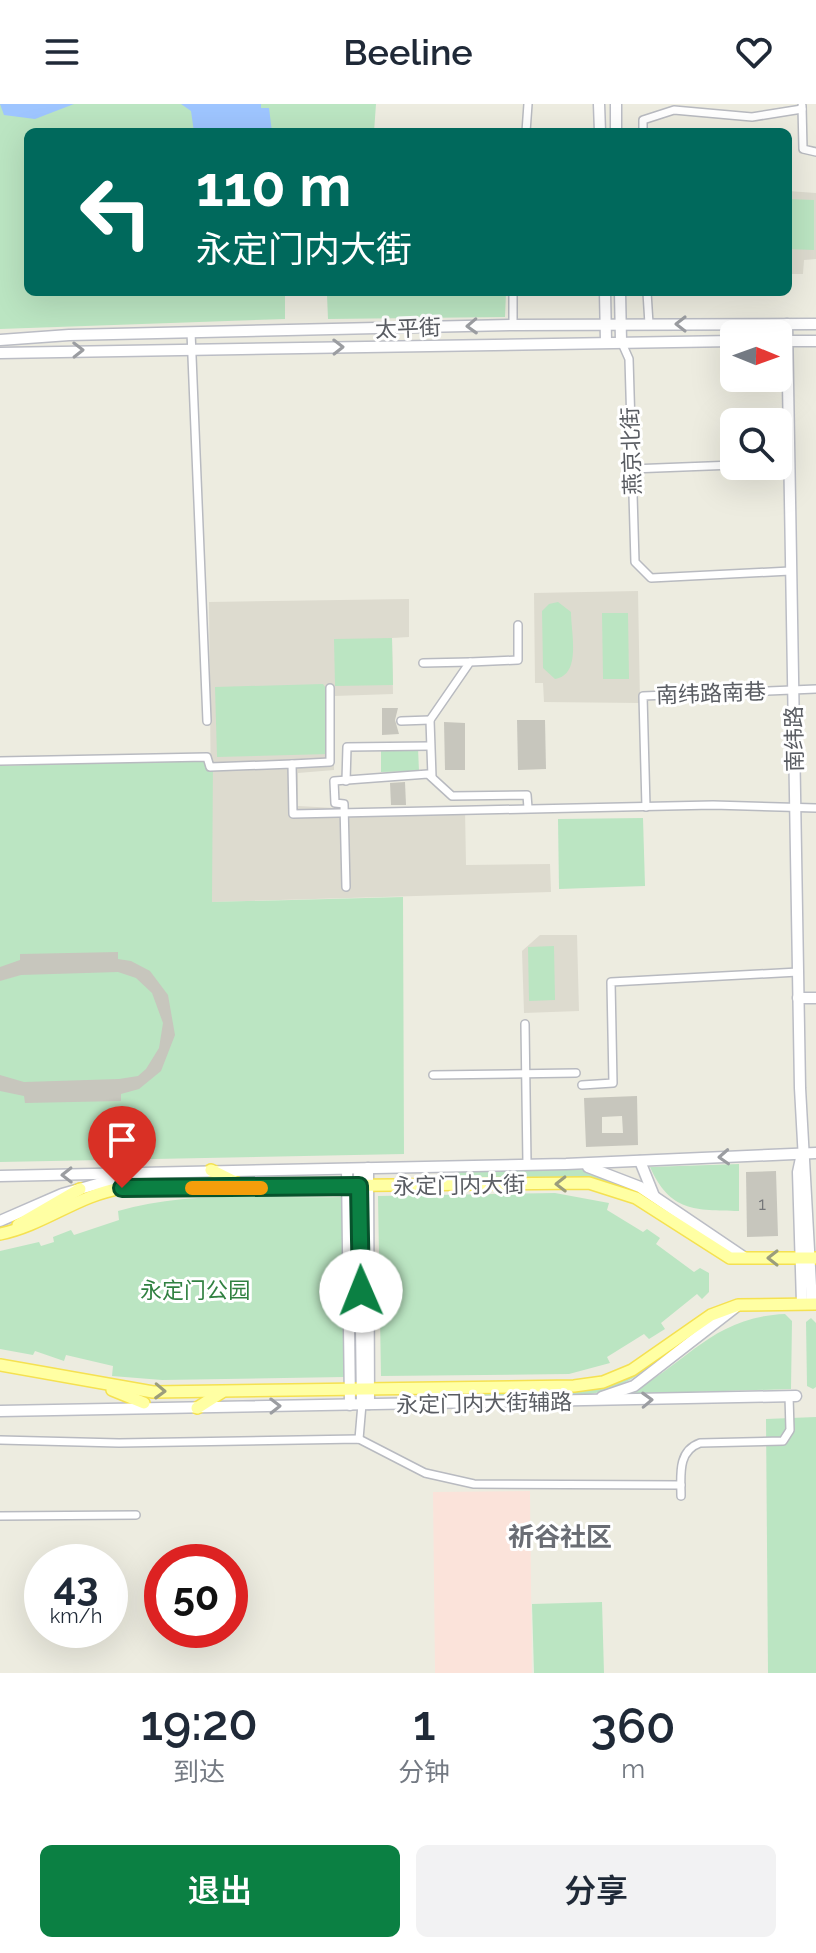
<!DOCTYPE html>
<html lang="zh">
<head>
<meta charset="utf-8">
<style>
	body { margin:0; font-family:Raleway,"Noto Sans SC",sans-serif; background:#f2f2f3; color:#1f2937; height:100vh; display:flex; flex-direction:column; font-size:30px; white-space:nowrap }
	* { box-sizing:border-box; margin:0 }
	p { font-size:26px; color:#747a83 }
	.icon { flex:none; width:44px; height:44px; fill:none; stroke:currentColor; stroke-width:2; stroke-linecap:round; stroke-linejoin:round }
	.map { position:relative; height:1569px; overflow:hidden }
	.sheet { display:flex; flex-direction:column; background:#fff; flex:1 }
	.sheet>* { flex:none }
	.banner { position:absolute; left:24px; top:24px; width:768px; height:168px; border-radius:12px; box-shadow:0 8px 32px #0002; background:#00695c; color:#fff; overflow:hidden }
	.needle { width:52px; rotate:91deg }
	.fabs { position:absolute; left:720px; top:216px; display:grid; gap:16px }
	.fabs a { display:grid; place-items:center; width:72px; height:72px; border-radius:12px; background:#fff; box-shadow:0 8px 32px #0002; font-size:40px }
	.speed { position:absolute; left:24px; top:1440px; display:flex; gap:16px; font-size:40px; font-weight:700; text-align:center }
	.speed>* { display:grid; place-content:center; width:104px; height:104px; border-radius:50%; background:#fff; box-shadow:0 8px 32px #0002; line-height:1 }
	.speed small { font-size:20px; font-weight:400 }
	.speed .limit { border:12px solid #d22; background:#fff; color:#111 }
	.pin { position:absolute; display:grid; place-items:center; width:68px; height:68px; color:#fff; margin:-82px -34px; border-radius:50% 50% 50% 0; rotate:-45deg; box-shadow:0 0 8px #0007 }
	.pin .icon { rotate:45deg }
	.me { position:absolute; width:88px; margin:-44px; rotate:359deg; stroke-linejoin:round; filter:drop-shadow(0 0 6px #0008) }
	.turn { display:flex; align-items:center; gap:28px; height:168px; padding:0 40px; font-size:36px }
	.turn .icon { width:104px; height:104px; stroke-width:2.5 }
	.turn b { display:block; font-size:56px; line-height:68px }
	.eta { display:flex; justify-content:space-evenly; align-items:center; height:136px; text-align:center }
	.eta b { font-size:48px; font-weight:600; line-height:56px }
	.button { display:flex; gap:16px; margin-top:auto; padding:16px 40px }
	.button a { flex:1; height:92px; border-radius:12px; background:#0b8043; color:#fff; font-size:32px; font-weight:600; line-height:92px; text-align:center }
	.button a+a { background:#f2f2f3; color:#1f2937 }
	header { display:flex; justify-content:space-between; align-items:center; height:104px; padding:0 40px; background:#fff; font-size:36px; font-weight:600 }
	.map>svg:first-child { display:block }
</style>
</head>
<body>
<header><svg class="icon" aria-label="menu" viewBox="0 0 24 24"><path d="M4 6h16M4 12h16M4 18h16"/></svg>Beeline<svg class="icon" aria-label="heart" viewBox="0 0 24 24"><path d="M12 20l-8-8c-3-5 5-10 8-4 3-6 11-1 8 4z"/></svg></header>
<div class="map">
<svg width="816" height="1569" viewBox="0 0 816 1569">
	<rect width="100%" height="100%" fill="#edece0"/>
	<g fill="#dddbcf">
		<polygon points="788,87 816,89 816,155 804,156 803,170 788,170"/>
		<polygon points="638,487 640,599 544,598 543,579 535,579 534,489"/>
		<polygon points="409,495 409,533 392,534 393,590 334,592 334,666 298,669 298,702 335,704 335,708 465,705 466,761 550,760 551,788 212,798 209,498"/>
		<polygon points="540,831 577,831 579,907 524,909 522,847"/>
	</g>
	<polygon fill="#fbe3da" points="530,1387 532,1569 435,1569 433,1388"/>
	<g fill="#bbe5c2">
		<polygon points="0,0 376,0 374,28 28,28 28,188 506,188 505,213 328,215 327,191 285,191 285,215 0,225"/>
		<polygon points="788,95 814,96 814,146 788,145"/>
		<path d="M558 498 571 508C571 529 582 571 555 575L543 564 542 507 549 500Z"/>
		<polygon points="602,509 628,509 629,575 603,575"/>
		<polygon points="392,534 393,581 335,582 334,535"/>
		<polygon points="323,580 328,587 329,650 217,653 215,583"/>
		<polygon points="418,644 419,667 381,668 381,645"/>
		<polygon points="213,655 212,798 403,793 404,1050 0,1058 0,662"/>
		<polygon points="643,714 645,782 559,785 558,715"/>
		<polygon points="554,842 555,896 529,897 528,843"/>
		<path d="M739 1060V1107C695 1106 670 1108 650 1063Z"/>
		<path d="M563 1063C601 1067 629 1080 660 1101L591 1073H458V1064Z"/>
		<polygon points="555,1089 609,1099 607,1106 643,1128 647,1125 660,1134 656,1140 694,1168 700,1164 709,1169 709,1188 702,1195 697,1190 661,1219 665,1225 649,1235 644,1230 607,1253 610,1259 569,1270 381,1272 378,1092"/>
		<path d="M343 1093 344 1273 162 1276 112 1272 113 1262 66 1251 64 1257 35 1247 33 1251 0 1245V1147L39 1138 41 1142 54 1138 53 1133 71 1126 74 1131 119 1116 118 1107C188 1086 270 1095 343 1093Z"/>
		<path d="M785 1210 792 1217 791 1285 627 1290C688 1260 711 1213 785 1210Z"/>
		<polygon points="811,1214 816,1219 816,1283 813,1285 807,1282 806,1218"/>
		<path d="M664 1253C600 1304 559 1293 482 1296V1289C553 1289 603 1294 664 1253Z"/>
		<polygon points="816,1313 816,1569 768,1569 766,1315"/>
		<polygon points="602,1498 604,1569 534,1569 532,1500"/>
	</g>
	<g fill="#9ec5ff">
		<polygon points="0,0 74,0 35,15 4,11"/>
		<polygon points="181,0 261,0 261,4 269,4 272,28 194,28 191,7"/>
	</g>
	<g fill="#c7c6bd" fill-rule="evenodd">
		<polygon points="382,604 398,604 395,616 399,630 382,631"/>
		<polygon points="517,616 545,616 546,665 518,666"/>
		<polygon points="444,618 465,619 465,666 445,666"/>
		<polygon points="405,678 406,701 391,701 390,679"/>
		<polygon points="118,848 118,855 131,857 150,867 168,891 175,931 161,967 139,985 121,990 121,997 25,999 24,992 0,987 0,971 24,978 119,975 138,972 146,965 159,944 163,919 152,889 136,874 118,868 21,871 0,877 0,863 20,856 20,850"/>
		<path d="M637 992 638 1041 586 1043 584 994ZM622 1012 623 1029H602V1013Z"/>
		<polygon points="776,1067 778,1132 747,1133 746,1068"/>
	</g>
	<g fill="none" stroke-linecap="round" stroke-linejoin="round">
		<defs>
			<g id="street">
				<polyline points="802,2 803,45 816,48"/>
				<polyline points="526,28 528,0"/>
				<polyline points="643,28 643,16 674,6 752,13 802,5"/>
				<polyline points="513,188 513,221"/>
				<polyline points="647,188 649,220"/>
				<polyline points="191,228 207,617"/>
				<polyline points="621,237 629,255 635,458 651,474 790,467"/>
				<polyline points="631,365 734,361"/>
				<polyline points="423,559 470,558"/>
				<polyline points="401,617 430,616"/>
				<polyline points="0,657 207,653 210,663 292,660 293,710 713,701 816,704"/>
				<polyline points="292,660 330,658 330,584"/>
				<polyline points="432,673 430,616 470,558 518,556 518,521"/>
				<polyline points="346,677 347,643 430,642"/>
				<polyline points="646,703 643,592 816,585"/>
				<polyline points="346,783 344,700 335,699 334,677 428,670 452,692 527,691 528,704"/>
				<polyline points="525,920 527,1060"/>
				<polyline points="433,971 576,969"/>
				<polyline points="582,981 613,979 611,878 798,868"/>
				<polyline points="359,1335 362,1300"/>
				<polyline points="0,1336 119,1339 359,1335 425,1369 474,1380 681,1381"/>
				<path d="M681 1392C681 1372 677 1347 700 1339L783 1337 790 1326 789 1292"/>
				<polyline points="0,1412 136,1411"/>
			</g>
			<g id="secondary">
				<polyline points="599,0 600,28"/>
				<polyline points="616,0 616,28"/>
				<polyline points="605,188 606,238"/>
				<polyline points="620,188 621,237"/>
				<polyline points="787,220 800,984 812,1200"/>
				<polyline points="0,236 69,231 513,221 816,220"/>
				<polyline points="778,237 816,237"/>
				<polyline points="0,249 734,237"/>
				<polyline points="798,894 816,894"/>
				<polyline points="801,1054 798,1068 802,1199"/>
				<polyline points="640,1057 654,1092"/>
				<polyline points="588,1063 640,1083 745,1154"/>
				<polyline points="368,1064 369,1300"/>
				<polyline points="347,1065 350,1301"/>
				<polyline points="359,1065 362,1300"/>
				<polyline points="0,1072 566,1060 816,1049"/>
				<polyline points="0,1117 62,1090 122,1073"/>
				<polyline points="602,1293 634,1282 737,1202"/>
				<polyline points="0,1307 796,1292"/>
			</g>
			<g id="primary">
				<polyline points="211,1066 243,1082"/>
				<polyline points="18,1121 80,1085"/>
				<path d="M0 1130C44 1121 78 1091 122 1084L589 1079 636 1094 730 1154H816"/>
				<polyline points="0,1261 153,1288 574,1282 603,1278 632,1266 711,1211 738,1201 816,1200"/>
				<polyline points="112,1286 144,1299"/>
				<polyline points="197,1304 222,1288"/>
			</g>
		</defs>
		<use href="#street" stroke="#b8bac0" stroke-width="10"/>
		<use href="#secondary" stroke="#bbbdc5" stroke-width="13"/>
		<use href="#primary" stroke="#f5e151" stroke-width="14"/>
		<use href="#street" stroke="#fff" stroke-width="7"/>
		<use href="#secondary" stroke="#fff" stroke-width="10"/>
		<use href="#primary" stroke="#ffffa3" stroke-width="11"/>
	</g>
	<defs><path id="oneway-chevron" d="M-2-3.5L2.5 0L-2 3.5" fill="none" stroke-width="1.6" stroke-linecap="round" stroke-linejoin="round" transform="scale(2)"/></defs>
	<g stroke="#9b9da1">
		<use href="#oneway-chevron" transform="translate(681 220) rotate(-180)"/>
		<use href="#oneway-chevron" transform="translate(472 222) rotate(178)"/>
		<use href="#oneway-chevron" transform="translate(338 243) rotate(-1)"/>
		<use href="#oneway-chevron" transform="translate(78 246) rotate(-1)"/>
		<use href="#oneway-chevron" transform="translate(724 1053) rotate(177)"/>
		<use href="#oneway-chevron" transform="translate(67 1071) rotate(179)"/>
		<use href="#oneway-chevron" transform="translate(647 1296) rotate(-2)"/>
		<use href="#oneway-chevron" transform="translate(275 1302) rotate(-1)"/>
	</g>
	<g stroke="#9b9d7c">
		<use href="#oneway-chevron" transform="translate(561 1080) rotate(179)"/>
		<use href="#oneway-chevron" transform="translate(773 1154) rotate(180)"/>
		<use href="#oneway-chevron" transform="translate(160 1287) rotate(2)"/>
	</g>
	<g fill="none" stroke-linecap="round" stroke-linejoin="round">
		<defs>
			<polyline id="route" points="122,1084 359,1082 361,1187"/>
		</defs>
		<use href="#route" stroke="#07532c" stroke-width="20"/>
		<use href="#route" stroke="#0b8043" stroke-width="14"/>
		<polyline stroke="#f59e0b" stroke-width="14" points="192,1084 261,1084"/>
	</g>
	<g text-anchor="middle" stroke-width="6" stroke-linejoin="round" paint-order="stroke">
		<g font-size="18" fill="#747679">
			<text x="762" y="1106">1</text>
		</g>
		<g font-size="22" fill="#595c62" stroke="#fff">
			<text transform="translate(408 224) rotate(-2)" y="8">太平街</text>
			<text transform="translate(631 347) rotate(-92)" y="8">燕京北街</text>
			<text transform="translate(711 589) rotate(-2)" y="8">南纬路南巷</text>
			<text transform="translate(794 635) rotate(-91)" y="8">南纬路</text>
			<text transform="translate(459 1081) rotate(-1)" y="8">永定门内大街</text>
			<text transform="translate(484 1299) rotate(-1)" y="8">永定门内大街辅路</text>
		</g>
		<g font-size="22" fill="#318141" stroke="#fff">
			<text x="195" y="1194">永定门公园</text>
		</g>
		<g font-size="26" font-weight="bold" fill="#6a6d74" stroke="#fff">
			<text x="560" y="1442">祈谷社区</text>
		</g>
	</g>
</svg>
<div class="fabs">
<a><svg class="needle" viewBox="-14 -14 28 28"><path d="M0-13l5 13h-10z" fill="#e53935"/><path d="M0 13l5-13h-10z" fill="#747a83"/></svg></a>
<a><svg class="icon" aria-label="search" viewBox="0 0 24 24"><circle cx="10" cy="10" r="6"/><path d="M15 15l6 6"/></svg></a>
</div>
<div class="speed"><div>43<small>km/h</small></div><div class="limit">50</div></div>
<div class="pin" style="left:122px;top:1084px;background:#d93025"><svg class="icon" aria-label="arrive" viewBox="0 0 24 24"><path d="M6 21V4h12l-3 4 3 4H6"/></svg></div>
<svg class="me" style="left:361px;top:1187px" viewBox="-20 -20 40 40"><circle r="19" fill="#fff"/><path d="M0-13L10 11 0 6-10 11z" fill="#0b8043"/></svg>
<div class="banner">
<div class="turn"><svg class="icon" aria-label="left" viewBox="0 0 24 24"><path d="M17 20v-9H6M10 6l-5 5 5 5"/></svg><div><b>110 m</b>永定门内大街</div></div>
</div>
</div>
<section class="sheet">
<div class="eta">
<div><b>19:20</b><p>到达</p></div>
<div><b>1</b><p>分钟</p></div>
<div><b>360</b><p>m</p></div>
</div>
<div class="button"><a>退出</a><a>分享</a></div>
</section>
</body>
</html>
